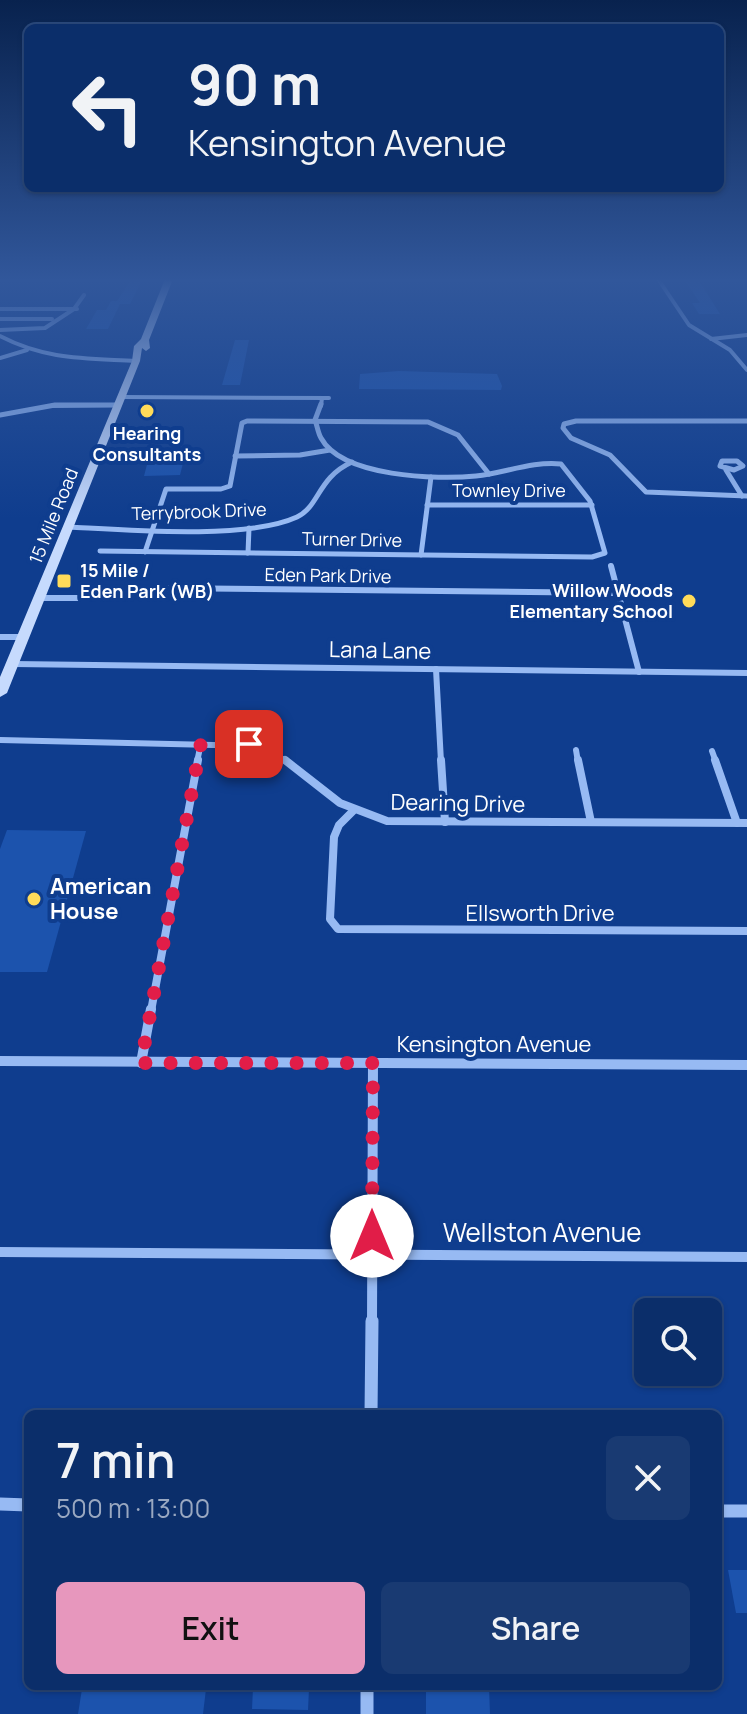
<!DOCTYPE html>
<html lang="en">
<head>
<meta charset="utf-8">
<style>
	body { margin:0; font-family:Manrope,sans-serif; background:#193a72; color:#f1f3f6; height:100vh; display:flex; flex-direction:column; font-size:30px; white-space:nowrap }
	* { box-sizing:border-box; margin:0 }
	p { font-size:26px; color:#9aa8c1 }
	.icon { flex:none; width:44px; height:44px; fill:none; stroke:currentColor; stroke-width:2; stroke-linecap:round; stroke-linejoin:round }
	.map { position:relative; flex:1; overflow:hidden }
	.panel { position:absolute; left:24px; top:1410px; width:698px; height:280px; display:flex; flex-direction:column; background:#0b2e6a; border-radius:12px; box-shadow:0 2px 6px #0004,0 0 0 2px #2b4a7e }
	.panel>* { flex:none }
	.hud { position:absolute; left:24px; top:24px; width:700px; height:168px; border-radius:12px; box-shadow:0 2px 6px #0004,0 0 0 2px #2b4a7e; background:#0b2e6a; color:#f1f3f6; overflow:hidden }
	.buttons { position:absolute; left:634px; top:1298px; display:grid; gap:16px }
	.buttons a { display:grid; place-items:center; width:88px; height:88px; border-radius:12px; background:#0b2e6a; box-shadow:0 2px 6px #0004,0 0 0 2px #2b4a7e; font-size:40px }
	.pin { position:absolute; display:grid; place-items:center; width:68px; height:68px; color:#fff; margin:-34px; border-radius:16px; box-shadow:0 4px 12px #0006 }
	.me { position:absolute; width:88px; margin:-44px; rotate:0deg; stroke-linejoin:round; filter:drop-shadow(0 0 6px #0008) }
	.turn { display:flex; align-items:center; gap:28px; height:168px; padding:0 32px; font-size:36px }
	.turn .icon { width:104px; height:104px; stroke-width:2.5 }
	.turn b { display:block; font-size:56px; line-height:68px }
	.round { display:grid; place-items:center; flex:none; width:84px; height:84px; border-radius:12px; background:#193a72 }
	.summary { display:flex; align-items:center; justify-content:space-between; height:136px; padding:0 32px }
	h1 { font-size:48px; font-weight:600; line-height:60px }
	.primary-button { display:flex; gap:16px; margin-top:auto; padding:16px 32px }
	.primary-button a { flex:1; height:92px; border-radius:12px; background:#e797bd; color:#111; font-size:32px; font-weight:600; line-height:92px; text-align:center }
	.primary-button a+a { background:#193a72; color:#f1f3f6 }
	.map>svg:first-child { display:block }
</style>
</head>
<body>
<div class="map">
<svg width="747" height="1714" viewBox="0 0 747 1714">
	<rect width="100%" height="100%" fill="#0f3d8e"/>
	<g fill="#1c53ad">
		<polygon points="684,279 698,279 720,314 699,314 692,303 700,303"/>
		<polygon points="131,280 142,280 130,304 120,304 108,329 86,329 97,310 106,310 111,301 117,301"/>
		<polygon points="235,340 249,340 240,385 222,385"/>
		<polygon points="399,371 497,374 502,386 501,390 359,389 360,374"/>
		<polygon points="150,453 176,453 172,463 183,463 180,475 144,476"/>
		<polygon points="7,830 86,831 47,972 0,972 0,849"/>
		<polygon points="728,1570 747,1570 747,1613 736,1613"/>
		<polygon points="100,1686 206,1689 203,1714 78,1714 82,1689 99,1689"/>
		<polygon points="426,1686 489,1686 490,1714 426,1714"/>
		<polygon points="253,1688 309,1689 308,1710 252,1709"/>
	</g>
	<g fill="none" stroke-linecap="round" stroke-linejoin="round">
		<g stroke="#97baf3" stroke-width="4">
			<polyline points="658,279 689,325 730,350 747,370"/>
			<polyline points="0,309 77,309"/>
			<polyline points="0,319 52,319"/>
			<polyline points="0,330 45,328 74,309 84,295"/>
			<path d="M0 336C46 360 85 358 136 361"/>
			<polyline points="711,339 747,335"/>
			<polyline points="0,358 27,350"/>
			<polyline points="122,397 329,398"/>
			<polyline points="49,406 118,405"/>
			<polyline points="321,406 322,398"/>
		</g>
		<g stroke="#97baf3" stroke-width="5">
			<polyline points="0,415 55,405 118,405"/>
			<polyline points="747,421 576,421 564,424 563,428 571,438 610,455 646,492 747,496"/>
			<polyline points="235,456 300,455 330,450"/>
			<polygon points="722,461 737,461 743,466 734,470 720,466"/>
			<polyline points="726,470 742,496"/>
			<polyline points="427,505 592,505"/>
			<path d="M69 527C126 530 247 540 297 517 320 506 317 478 352 462"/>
			<path d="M100 551 592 557 605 553 590 501 561 464C532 461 505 473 476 476 437 480 342 477 321 438 318 433 317 425 315 420L321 404"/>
			<polyline points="145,552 166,489 221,489 230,486 242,423 247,421 428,422 458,435 489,474"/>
			<polyline points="248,553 249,528"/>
			<polyline points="421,555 431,477"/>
		</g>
		<g stroke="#97baf3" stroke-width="6">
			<polyline points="611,566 639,672"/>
			<polyline points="39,598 101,598 162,588 618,593"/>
			<polyline points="0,637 24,637"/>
			<polyline points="13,664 747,673"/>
			<polyline points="436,669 441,762"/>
			<polyline points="0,740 258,746 288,762"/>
			<polyline points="576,750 578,762"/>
			<polyline points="712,751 716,762"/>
			<polyline points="197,762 201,743"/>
		</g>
		<g stroke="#97baf3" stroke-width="8">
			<polyline points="285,760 340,803 387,821 747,823"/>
			<polyline points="441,760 445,822"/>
			<polyline points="578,760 591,822"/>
			<polyline points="715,760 737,823"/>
			<polyline points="353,811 339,825 334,837 330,919 338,929 747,931"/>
			<polyline points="151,1011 198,760"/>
		</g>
		<g stroke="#97baf3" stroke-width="10">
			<polyline points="0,1061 747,1065"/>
			<polyline points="141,1063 151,1009"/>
			<polyline points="0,1252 747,1257"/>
			<polyline points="372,1323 373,1063"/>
		</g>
		<g stroke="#97baf3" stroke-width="13">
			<polyline points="371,1414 372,1321"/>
			<polyline points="0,1504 28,1505"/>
			<polyline points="718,1511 747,1511"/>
			<polyline points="367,1686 367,1714"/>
		</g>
		<polygon fill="#c6dafd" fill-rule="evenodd" points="165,279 173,279 149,340 150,348 146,351 142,348 140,361 7,693 0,697 0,677 132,361 134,346 141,339"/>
	</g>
	<linearGradient id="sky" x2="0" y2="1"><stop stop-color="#08224e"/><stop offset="0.54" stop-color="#31579b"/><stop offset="1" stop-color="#31579b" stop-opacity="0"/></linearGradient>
	<rect width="747" height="519" fill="url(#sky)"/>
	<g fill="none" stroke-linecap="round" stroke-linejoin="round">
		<polyline stroke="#e11d48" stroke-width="14" stroke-dasharray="0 25.2" points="249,744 201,743 141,1063 373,1063 372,1236"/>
	</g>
	<g fill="#ffdb59" stroke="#0f3d8e" stroke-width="3">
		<circle cx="147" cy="411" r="8"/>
		<rect x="56" y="573" width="16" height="16" rx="4"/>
		<circle cx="689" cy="601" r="8"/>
		<circle cx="34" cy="899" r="8"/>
	</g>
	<g text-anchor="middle" stroke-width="8" stroke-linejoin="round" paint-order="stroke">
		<g font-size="18" font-weight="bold" fill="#fff" stroke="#0f3d8e">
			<text x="147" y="440">Hearing<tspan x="147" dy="21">Consultants</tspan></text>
			<text x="80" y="577" text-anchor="start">15 Mile /<tspan x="80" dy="21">Eden Park (WB)</tspan></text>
			<text x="673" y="597" text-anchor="end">Willow Woods<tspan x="673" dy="21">Elementary School</tspan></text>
		</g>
		<g font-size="18" fill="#fff" stroke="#0f3d8e">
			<text x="509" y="497">Townley Drive</text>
			<text transform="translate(199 512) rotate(-2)" y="6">Terrybrook Drive</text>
			<text transform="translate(54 516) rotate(-68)" y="6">15 Mile Road</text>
			<text transform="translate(352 540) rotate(1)" y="6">Turner Drive</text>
			<text transform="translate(328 576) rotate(1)" y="6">Eden Park Drive</text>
		</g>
		<g font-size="22" fill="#fff" stroke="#0f3d8e">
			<text transform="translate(380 650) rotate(1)" y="8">Lana Lane</text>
			<text transform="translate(458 803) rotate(1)" y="8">Dearing Drive</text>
			<text x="540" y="921">Ellsworth Drive</text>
			<text x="494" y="1052">Kensington Avenue</text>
		</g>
		<g font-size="22" font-weight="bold" fill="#fff" stroke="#0f3d8e" text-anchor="start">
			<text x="50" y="894">American<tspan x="50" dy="25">House</tspan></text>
		</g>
		<g font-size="26" fill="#fff" stroke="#0f3d8e">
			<text x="542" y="1242">Wellston Avenue</text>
		</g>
	</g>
</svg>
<div class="buttons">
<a><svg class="icon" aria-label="search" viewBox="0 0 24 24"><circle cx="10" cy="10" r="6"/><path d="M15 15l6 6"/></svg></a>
</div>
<div class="pin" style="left:249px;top:744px;background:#d93025"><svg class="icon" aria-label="arrive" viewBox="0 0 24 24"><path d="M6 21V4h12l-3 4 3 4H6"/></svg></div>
<svg class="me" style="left:372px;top:1236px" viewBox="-20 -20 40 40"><circle r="19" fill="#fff"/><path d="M0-13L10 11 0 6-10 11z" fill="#e11d48"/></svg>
<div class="hud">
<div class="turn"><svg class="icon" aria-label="left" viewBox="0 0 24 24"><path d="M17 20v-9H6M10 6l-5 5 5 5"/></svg><div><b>90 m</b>Kensington Avenue</div></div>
</div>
<section class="panel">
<div class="summary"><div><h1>7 min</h1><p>500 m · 13:00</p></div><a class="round"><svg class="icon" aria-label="close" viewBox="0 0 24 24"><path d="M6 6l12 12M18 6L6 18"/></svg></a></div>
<div class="primary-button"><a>Exit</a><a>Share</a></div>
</section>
</div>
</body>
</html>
